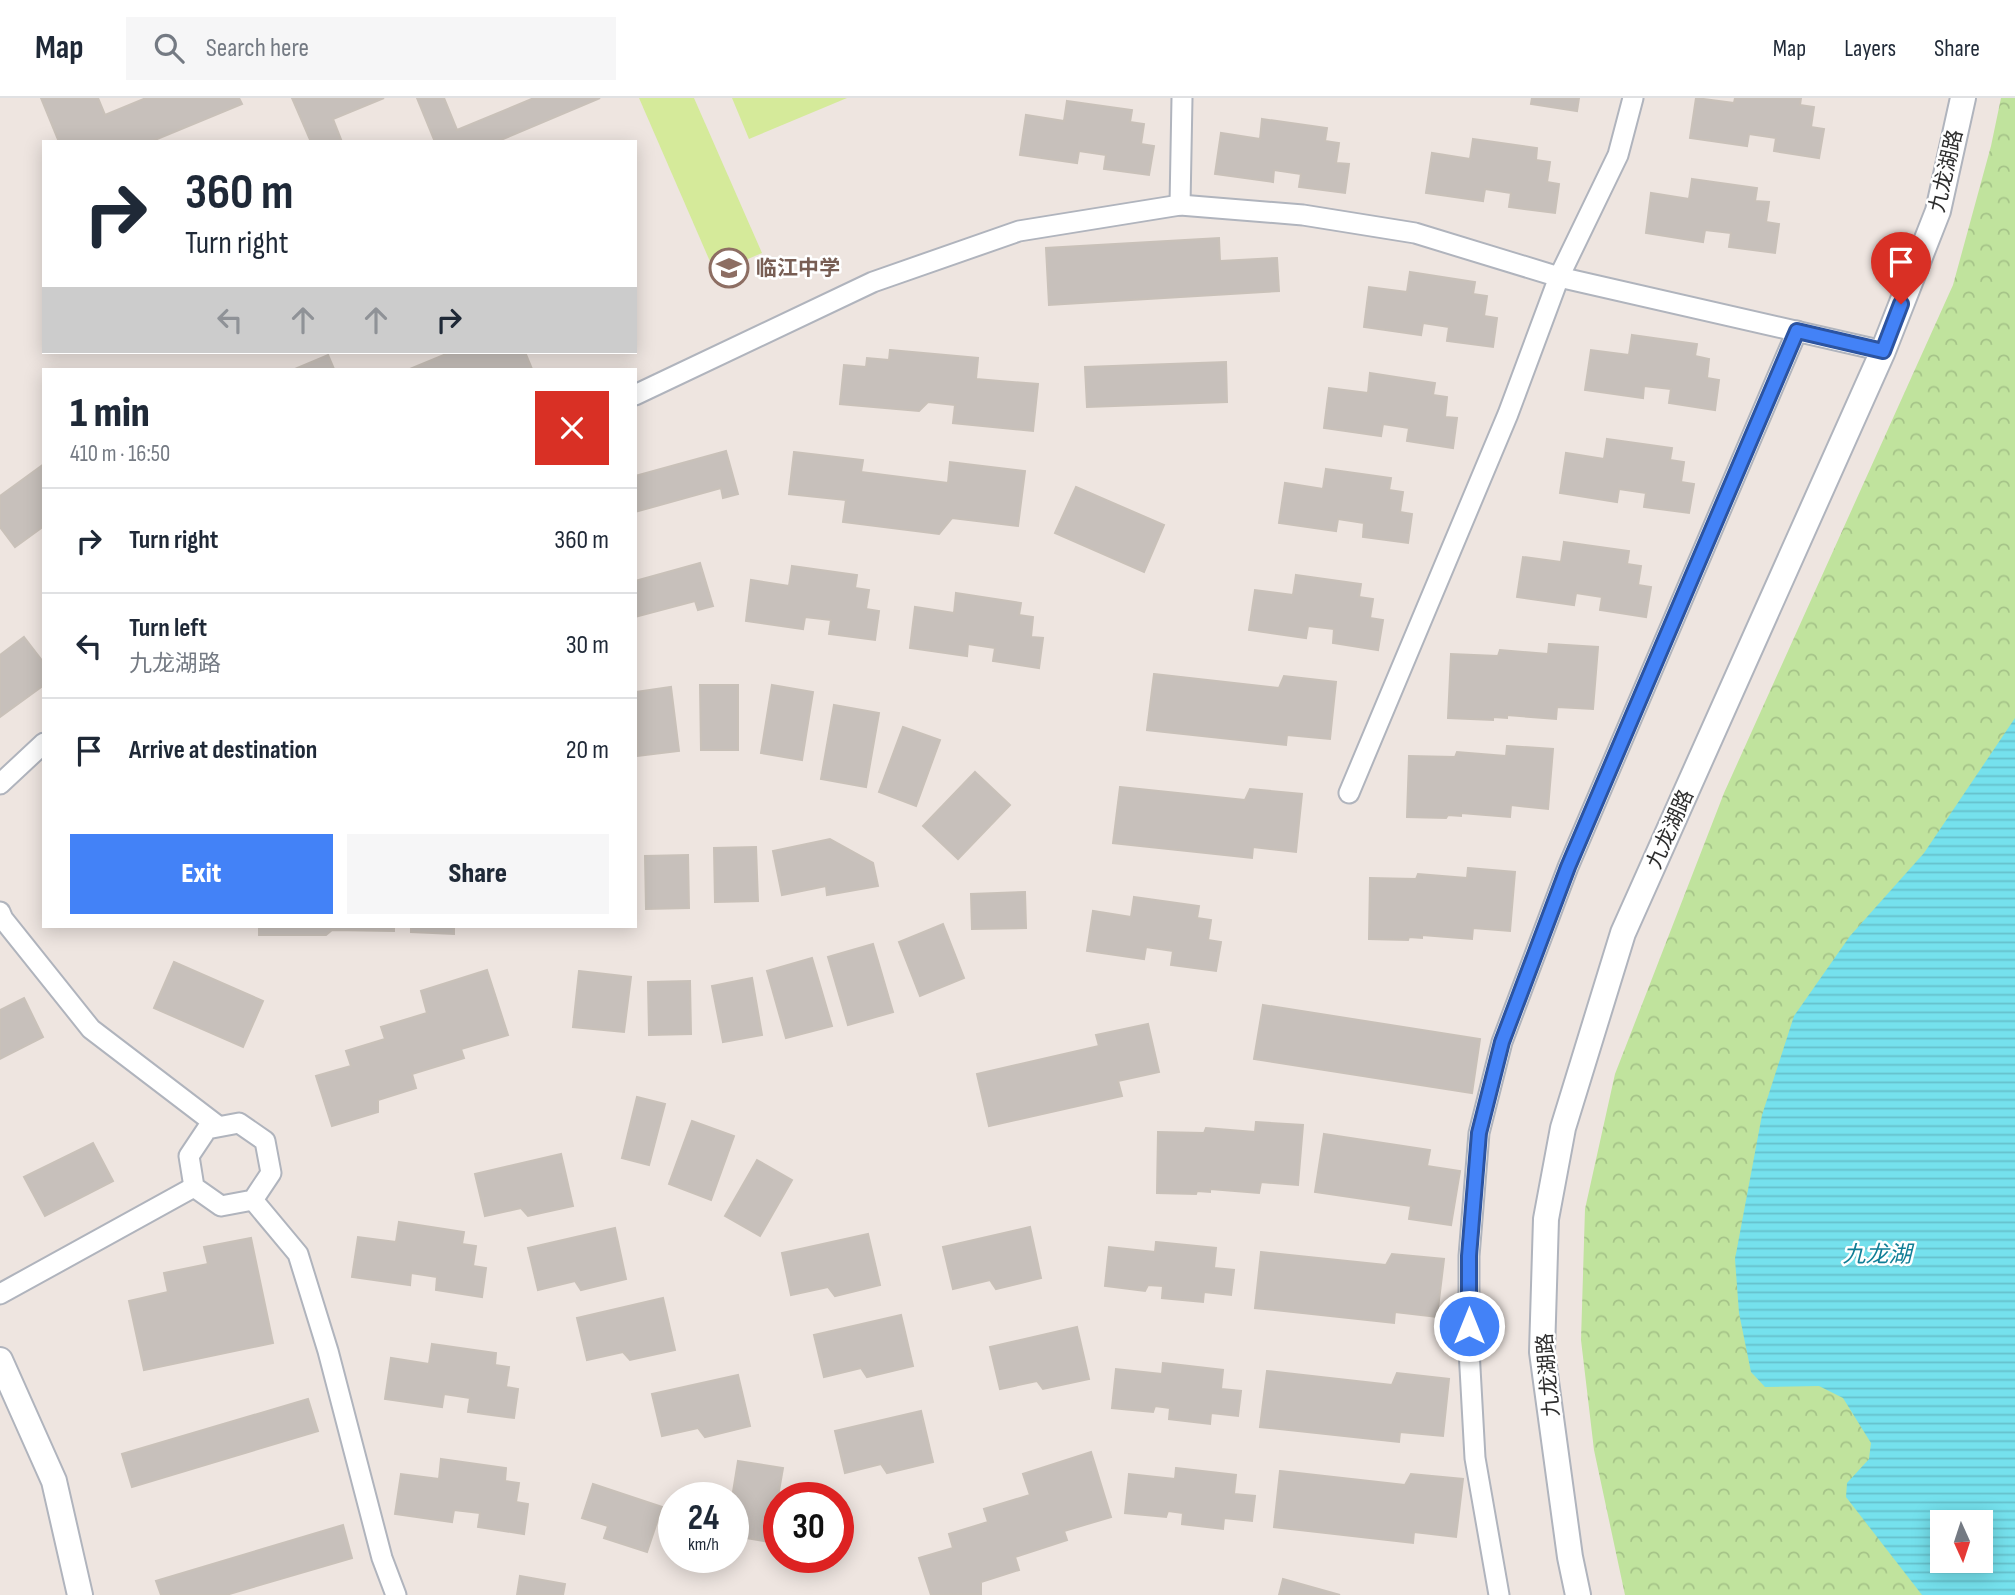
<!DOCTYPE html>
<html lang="en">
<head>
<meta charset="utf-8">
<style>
	body { margin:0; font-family:"Sofia Sans Condensed","Noto Sans SC",sans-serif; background:#f6f6f7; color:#1f2937; height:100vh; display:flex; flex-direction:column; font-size:26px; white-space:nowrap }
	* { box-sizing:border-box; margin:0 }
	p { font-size:23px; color:#747a83 }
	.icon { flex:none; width:38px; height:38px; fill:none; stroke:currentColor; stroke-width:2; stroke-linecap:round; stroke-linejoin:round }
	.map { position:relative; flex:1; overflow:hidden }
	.drawer { position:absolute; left:42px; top:270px; width:595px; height:560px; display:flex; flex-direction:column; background:#fff; border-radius:0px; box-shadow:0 4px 18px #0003 }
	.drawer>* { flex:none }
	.banner { position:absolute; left:42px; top:42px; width:595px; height:214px; border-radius:0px; box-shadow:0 4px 18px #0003; background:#fff; color:#1f2937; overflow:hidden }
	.needle { width:46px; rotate:177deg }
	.tools { position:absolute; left:1930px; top:1412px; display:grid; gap:14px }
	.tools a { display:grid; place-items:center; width:63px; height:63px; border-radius:0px; background:#fff; box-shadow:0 4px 18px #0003; font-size:35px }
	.speed { position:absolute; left:658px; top:1384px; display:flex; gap:14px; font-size:35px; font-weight:700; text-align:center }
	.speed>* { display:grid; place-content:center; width:91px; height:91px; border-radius:50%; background:#fff; box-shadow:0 4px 18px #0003; line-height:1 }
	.speed small { font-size:18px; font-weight:400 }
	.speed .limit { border:10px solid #d22; background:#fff; color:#111 }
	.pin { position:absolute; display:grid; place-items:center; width:60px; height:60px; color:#fff; margin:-72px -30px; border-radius:50% 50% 50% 0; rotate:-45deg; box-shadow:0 0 7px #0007 }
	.pin .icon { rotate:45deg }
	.me { position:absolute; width:77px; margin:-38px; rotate:0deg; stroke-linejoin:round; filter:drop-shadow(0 0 5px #0008) }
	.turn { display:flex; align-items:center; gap:24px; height:147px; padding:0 28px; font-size:32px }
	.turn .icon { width:91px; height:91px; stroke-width:2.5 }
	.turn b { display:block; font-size:49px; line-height:60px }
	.lanes { display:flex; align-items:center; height:66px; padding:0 28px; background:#0003; justify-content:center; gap:35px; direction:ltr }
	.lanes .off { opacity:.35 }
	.round { display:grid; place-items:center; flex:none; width:74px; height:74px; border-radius:0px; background:#f6f6f7 }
	.head { display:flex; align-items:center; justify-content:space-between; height:119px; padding:0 28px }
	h1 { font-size:42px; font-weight:800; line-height:52px }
	.button { display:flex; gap:14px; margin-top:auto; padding:14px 28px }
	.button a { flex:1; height:80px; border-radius:0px; background:#4382f7; color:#fff; font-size:28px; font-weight:800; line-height:80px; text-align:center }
	.button a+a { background:#f6f6f7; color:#1f2937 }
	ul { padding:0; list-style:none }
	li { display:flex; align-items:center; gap:21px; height:105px; padding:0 28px; border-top:2px solid #e0e1e3 }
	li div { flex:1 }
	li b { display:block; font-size:26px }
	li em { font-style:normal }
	header { display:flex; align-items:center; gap:42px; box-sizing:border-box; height:98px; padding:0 35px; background:#fff; border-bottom:2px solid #e0e1e3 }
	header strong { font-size:33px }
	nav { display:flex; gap:38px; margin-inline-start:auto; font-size:24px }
	.search { width:490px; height:63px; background:#f6f6f7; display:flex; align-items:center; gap:18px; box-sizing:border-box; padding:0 24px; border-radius:0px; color:#747a83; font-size:26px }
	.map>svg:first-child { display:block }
</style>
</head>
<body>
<header>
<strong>Map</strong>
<div class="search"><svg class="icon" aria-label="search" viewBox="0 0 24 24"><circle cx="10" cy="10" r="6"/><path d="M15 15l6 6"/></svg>Search here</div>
<nav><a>Map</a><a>Layers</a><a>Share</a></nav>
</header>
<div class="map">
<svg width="2015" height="1497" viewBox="0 0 2015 1497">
	<defs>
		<pattern id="park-crowns" width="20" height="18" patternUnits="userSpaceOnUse" patternTransform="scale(1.75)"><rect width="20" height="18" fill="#c0e39d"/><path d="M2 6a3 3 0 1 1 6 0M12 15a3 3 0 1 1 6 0" fill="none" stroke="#a5c388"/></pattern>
		<pattern id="water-rules" width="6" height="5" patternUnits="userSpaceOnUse" patternTransform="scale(1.75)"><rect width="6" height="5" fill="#75e1ed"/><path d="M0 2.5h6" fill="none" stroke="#66c1cc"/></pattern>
	</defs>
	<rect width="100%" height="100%" fill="#eee5e0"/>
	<path fill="url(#park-crowns)" fill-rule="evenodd" d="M2001 0H2015V1497H1625L1594 1352 1581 1242 1585 1111 1615 976 1724 695 1953 187 1991 48ZM1942 1424H1981V1463H1942Z"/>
	<g fill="#d5ea9a">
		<polygon points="639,0 694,0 762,155 715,175"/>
		<polygon points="732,0 847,0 749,41"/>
	</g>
	<path fill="url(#water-rules)" fill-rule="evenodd" d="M2015 620V1497H1922L1846 1399 1847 1385 1869 1361 1871 1345 1843 1300 1819 1288 1765 1289 1751 1274 1739 1215 1735 1161 1762 1017 1794 918 1850 838 1924 755ZM1942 1424H1981V1463H1942Z"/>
	<g fill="#c7c0bb" stroke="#c9c1b9" stroke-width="2">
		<polygon points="41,0 98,0 105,17 146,0 239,0 242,6 150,44 59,44"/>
		<polygon points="292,0 384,0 333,21 342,44 311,44"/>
		<polygon points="417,0 444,0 457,32 534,0 600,0 496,44 435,44"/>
		<polygon points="1532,0 1579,0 1577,13 1531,6"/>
		<polygon points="1696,0 1734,5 1735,0 1801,0 1800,7 1814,9 1811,29 1824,31 1819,60 1774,53 1776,40 1749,36 1747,48 1690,40"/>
		<polygon points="1067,3 1132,12 1130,24 1144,26 1141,46 1154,48 1149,77 1104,71 1106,57 1079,53 1077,65 1020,57 1026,17 1064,23"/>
		<polygon points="1262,21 1327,30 1325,43 1339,45 1336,65 1349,66 1345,95 1299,89 1301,76 1274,72 1273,84 1215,76 1221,35 1260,41"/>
		<polygon points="1473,41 1537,50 1536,62 1550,64 1547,84 1559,86 1555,115 1509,109 1511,95 1485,91 1483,103 1426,95 1432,55 1470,61"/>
		<polygon points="1692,81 1757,90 1755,103 1769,104 1766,124 1779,126 1775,155 1729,149 1731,135 1705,132 1703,144 1646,135 1651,95 1689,101"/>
		<polygon points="1219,140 1220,163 1277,160 1279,193 1049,207 1046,150"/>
		<polygon points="1410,174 1475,184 1473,196 1487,198 1484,218 1497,220 1493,249 1447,243 1449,229 1423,225 1421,237 1364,229 1369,189 1407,194"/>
		<polygon points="1632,237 1697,246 1695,258 1709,261 1707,280 1719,282 1715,312 1669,305 1671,291 1644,288 1643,300 1585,292 1591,252 1629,257"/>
		<polygon points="890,252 978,260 976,281 1038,286 1033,333 953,325 955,307 928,304 919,313 840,306 844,267 866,269 867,260 889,262"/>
		<polygon points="451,254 525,254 532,271 410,271"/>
		<polygon points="328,257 334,271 295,271"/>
		<polygon points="1226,264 1227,304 1087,309 1085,269"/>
		<polygon points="1370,275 1435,285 1433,297 1447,299 1445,319 1457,320 1453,350 1407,343 1409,330 1383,326 1381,338 1324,330 1329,290 1368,295"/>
		<polygon points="1607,341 1672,350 1670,362 1684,364 1681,384 1694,386 1689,415 1644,409 1646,395 1619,391 1617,404 1560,395 1566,355 1604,361"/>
		<polygon points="726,353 738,396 723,400 721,390 635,414 635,378"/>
		<polygon points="794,354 863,362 861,374 948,385 950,364 1025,373 1018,428 952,420 939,436 843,424 846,402 789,396"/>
		<polygon points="44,366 44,428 15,449 0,429 0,398"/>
		<polygon points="1326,371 1391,380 1389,392 1403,394 1400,414 1412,416 1408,445 1363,439 1364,425 1338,421 1336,433 1279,425 1285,385 1323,391"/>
		<polygon points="1076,389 1164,427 1144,474 1055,435"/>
		<polygon points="1564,444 1629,453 1627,466 1641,468 1638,487 1651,489 1646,519 1600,512 1602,499 1576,495 1574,507 1517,499 1523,459 1561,464"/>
		<polygon points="700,465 713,508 698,512 695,503 635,519 635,483"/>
		<polygon points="792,468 857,477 855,490 869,492 866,511 879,513 875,542 829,536 831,522 805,519 803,531 746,523 751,482 789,488"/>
		<polygon points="1296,477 1361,486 1359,499 1373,501 1370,520 1383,522 1378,552 1333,545 1334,531 1308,528 1306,540 1249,532 1255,492 1293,497"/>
		<polygon points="956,495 1021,505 1019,517 1033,519 1031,539 1043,540 1039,570 993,563 995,550 968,546 967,558 910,550 915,509 954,515"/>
		<polygon points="24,539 44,565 44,587 0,619 0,557"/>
		<polygon points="1549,546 1598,549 1593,611 1557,609 1556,621 1507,617 1507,620 1493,619 1493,622 1448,620 1451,556 1498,558 1500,552 1548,556"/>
		<polygon points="1154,576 1279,590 1284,578 1336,584 1330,641 1287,637 1286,647 1147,632"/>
		<polygon points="700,587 738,587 738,652 701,652"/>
		<polygon points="772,587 813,594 802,662 761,655"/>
		<polygon points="671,589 679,653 638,658 635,594"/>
		<polygon points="834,607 879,615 866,689 821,681"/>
		<polygon points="903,629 940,642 916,708 879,694"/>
		<polygon points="1507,648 1553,651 1548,711 1511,707 1510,719 1461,715 1461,718 1448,717 1446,720 1407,719 1409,658 1455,659 1457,654 1506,658"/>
		<polygon points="975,674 1010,707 958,761 923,728"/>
		<polygon points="1120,689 1245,702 1250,691 1302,696 1296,754 1253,749 1252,760 1113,745"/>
		<polygon points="830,741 873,765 878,788 827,797 826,788 782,797 773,753"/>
		<polygon points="756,749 758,803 715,804 714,750"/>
		<polygon points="688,757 689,810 646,811 645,758"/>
		<polygon points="1468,770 1515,774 1510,833 1473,830 1472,841 1422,837 1422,840 1409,839 1408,842 1369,841 1370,780 1416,781 1418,776 1467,780"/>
		<polygon points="1025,794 1026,830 972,831 971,796"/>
		<polygon points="1134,799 1199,808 1197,820 1211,822 1208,842 1221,844 1216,873 1171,867 1173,853 1146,849 1144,861 1087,853 1093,813 1131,819"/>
		<polygon points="943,826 964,880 920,898 899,844"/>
		<polygon points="259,828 394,828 394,833 332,832 326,837 259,837"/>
		<polygon points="411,828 454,828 454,836 411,834"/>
		<polygon points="873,846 893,914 848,927 828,859"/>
		<polygon points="812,860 832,928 786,940 767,873"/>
		<polygon points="174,864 263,903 243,949 154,910"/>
		<polygon points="487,872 508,937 461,951 464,960 412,976 416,990 378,1002 378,1014 332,1028 316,978 351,968 346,953 385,941 381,929 427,915 421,893"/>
		<polygon points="579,873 631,879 624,934 573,929"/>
		<polygon points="752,880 762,937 723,944 712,888"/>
		<polygon points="690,883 691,936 649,937 648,884"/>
		<polygon points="24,900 43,939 0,961 0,912"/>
		<polygon points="1263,907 1480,941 1472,995 1254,961"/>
		<polygon points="1148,926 1159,974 1118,983 1122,998 989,1028 977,976 1099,948 1096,937"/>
		<polygon points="637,999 665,1006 649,1067 622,1060"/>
		<polygon points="692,1023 734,1038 711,1102 669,1086"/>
		<polygon points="1256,1024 1303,1027 1298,1087 1261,1084 1259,1095 1210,1091 1210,1094 1197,1093 1196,1096 1157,1095 1158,1034 1204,1035 1206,1030 1255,1034"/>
		<polygon points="1324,1036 1430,1052 1427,1068 1460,1073 1451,1127 1409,1121 1411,1108 1315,1094"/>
		<polygon points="93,1045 113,1083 45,1118 24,1079"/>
		<polygon points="561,1056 573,1108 528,1118 521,1110 485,1118 475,1076"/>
		<polygon points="757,1062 792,1082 760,1138 725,1118"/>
		<polygon points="399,1124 464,1134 462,1146 476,1148 473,1168 486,1170 482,1199 436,1192 437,1179 411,1175 410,1187 352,1179 358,1139 396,1144"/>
		<polygon points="1030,1129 1041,1180 996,1191 990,1182 953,1191 943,1149"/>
		<polygon points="615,1130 626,1181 581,1192 575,1183 538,1192 528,1150"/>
		<polygon points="868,1136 880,1187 835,1198 828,1189 791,1197 782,1155"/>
		<polygon points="251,1140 273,1245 144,1272 129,1203 168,1194 164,1175 208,1166 204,1149"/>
		<polygon points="1156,1144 1216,1150 1214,1170 1234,1172 1231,1197 1204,1194 1203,1204 1162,1200 1163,1188 1148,1187 1145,1193 1105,1188 1109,1149 1155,1154"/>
		<polygon points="1261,1154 1386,1167 1392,1156 1444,1161 1437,1219 1395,1214 1394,1225 1255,1210"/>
		<polygon points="663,1200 675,1252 630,1262 623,1254 587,1262 577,1220"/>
		<polygon points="901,1217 913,1268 867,1279 861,1270 824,1279 814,1237"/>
		<polygon points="1077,1229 1089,1281 1043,1291 1037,1283 1000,1291 990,1249"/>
		<polygon points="432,1246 496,1255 495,1267 509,1269 506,1289 518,1291 514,1320 468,1314 470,1300 444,1296 442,1309 385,1301 391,1260 429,1266"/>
		<polygon points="1163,1265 1223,1272 1221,1291 1241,1293 1238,1318 1211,1315 1210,1326 1169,1321 1170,1310 1155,1308 1153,1314 1112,1310 1116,1271 1162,1276"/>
		<polygon points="1267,1273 1392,1287 1397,1275 1449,1281 1443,1338 1400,1334 1399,1344 1260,1329"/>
		<polygon points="738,1277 750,1328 705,1339 698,1330 662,1338 652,1296"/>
		<polygon points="308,1301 318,1333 132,1389 122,1356"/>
		<polygon points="921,1313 933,1364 887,1375 881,1366 845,1375 835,1333"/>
		<polygon points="1091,1354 1111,1419 1064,1433 1067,1442 1015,1459 1019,1472 981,1484 981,1496 931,1497 919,1460 953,1450 949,1436 988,1424 984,1411 1030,1397 1023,1376"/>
		<polygon points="441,1361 506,1370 505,1383 519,1385 516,1404 528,1406 524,1436 478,1429 480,1415 454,1412 452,1424 395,1416 401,1376 439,1381"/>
		<polygon points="738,1363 783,1370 770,1444 733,1438 732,1400"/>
		<polygon points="1176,1370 1236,1377 1234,1396 1255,1398 1252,1423 1224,1420 1223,1431 1182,1426 1183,1415 1168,1413 1166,1419 1125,1415 1129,1376 1175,1381"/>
		<polygon points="1280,1373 1405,1387 1411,1376 1463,1381 1456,1439 1414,1434 1413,1445 1274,1429"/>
		<polygon points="593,1386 662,1409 647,1454 604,1440 608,1428 582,1420"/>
		<polygon points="343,1427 352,1460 226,1497 161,1497 156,1483"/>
		<polygon points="520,1478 565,1486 563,1497 517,1497"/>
		<polygon points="1283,1481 1340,1497 1279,1497"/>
	</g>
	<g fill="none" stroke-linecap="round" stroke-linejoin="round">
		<defs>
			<g id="minor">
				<polyline points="1180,107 1182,0"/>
				<polyline points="635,297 873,184 1019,133 1180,107 1303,117 1415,135 1559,179 1883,253"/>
				<polyline points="0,686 44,645"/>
				<polyline points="1349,695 1508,316 1559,179 1618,57 1633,0"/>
				<polyline points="0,814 3,821 91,931 218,1028"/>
				<polygon points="239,1025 265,1043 271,1075 253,1102 221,1108 194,1089 189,1058 207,1031"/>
				<polyline points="253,1102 298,1156 328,1253 382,1460 396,1497"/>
				<polyline points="0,1196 194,1089"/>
				<polyline points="1499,1497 1475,1360 1469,1252 1469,1158 1479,1035 1502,944 1568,769 1797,233"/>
			</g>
			<g id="tertiary">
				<polyline points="0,1262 54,1383 80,1497"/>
				<polyline points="1578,1497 1570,1459 1542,1254 1546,1121 1563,1030 1623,835 1883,253 1938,113 1963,0"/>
			</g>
		</defs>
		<use href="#minor" stroke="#b0b4bd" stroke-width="23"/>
		<use href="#tertiary" stroke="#b0b4bd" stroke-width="28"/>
		<use href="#minor" stroke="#fff" stroke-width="19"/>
		<use href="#tertiary" stroke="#fff" stroke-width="24"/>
	</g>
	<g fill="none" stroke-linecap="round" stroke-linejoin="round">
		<defs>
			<polyline id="route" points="1469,1228 1469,1158 1479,1035 1502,944 1568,769 1797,233 1883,253 1901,206"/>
		</defs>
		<use href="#route" stroke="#2c54a1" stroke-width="18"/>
		<use href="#route" stroke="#4382f7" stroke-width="12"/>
	</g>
	<defs>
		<symbol id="school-ring" viewBox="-11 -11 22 22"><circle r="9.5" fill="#fff" stroke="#8d6e63" stroke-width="1.5"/><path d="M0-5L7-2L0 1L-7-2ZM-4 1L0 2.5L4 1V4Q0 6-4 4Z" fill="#8d6e63"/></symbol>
	</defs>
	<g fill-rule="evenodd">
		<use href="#school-ring" x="707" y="148" width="44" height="44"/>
	</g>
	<g text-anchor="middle" stroke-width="5" stroke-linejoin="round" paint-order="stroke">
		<g font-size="21" fill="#2d2d2d" stroke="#fff">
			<text transform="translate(1946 73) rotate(-77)" y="7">九龙湖路</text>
			<text transform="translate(1670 731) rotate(-66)" y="7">九龙湖路</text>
			<text transform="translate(1548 1277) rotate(-95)" y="7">九龙湖路</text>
		</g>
		<g font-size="21" font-weight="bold" fill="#785e54" stroke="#fff" text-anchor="start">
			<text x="756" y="177">临江中学</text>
		</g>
		<g font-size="23" font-style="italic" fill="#107e96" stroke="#fff">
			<text x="1877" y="1164">九龙湖</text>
		</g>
	</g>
</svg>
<div class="tools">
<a><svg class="needle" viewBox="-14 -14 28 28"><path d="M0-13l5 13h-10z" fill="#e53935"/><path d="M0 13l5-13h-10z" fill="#747a83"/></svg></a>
</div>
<div class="speed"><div>24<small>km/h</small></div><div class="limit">30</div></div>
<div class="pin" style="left:1901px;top:206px;background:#d93025"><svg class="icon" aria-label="arrive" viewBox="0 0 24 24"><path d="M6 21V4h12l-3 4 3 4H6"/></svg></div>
<svg class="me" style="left:1469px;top:1228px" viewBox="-20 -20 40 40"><circle r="17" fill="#4382f7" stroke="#fff" stroke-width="3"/><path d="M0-11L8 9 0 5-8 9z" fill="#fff"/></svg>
<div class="banner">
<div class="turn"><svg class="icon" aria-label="right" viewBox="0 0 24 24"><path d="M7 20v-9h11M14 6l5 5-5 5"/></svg><div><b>360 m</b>Turn right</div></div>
<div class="lanes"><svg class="icon off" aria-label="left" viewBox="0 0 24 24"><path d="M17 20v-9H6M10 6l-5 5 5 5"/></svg><svg class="icon off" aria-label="ahead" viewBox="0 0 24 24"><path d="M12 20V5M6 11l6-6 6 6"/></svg><svg class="icon off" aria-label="ahead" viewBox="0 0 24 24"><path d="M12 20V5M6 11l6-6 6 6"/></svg><svg class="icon" aria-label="right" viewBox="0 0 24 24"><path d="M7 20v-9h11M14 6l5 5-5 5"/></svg></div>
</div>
<section class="drawer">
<div class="head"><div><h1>1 min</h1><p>410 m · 16:50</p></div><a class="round" style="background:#d93025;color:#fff"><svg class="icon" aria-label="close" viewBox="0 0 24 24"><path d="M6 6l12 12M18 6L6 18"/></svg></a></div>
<ul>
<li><svg class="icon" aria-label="right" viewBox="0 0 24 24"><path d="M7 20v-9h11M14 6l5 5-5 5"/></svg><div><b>Turn right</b></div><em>360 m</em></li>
<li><svg class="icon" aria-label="left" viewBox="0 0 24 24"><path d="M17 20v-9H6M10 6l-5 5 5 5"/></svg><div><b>Turn left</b><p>九龙湖路</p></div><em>30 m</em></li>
<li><svg class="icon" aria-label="arrive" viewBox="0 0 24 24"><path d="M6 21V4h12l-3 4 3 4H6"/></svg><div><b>Arrive at destination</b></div><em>20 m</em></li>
</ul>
<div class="button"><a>Exit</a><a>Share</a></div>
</section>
</div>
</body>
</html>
